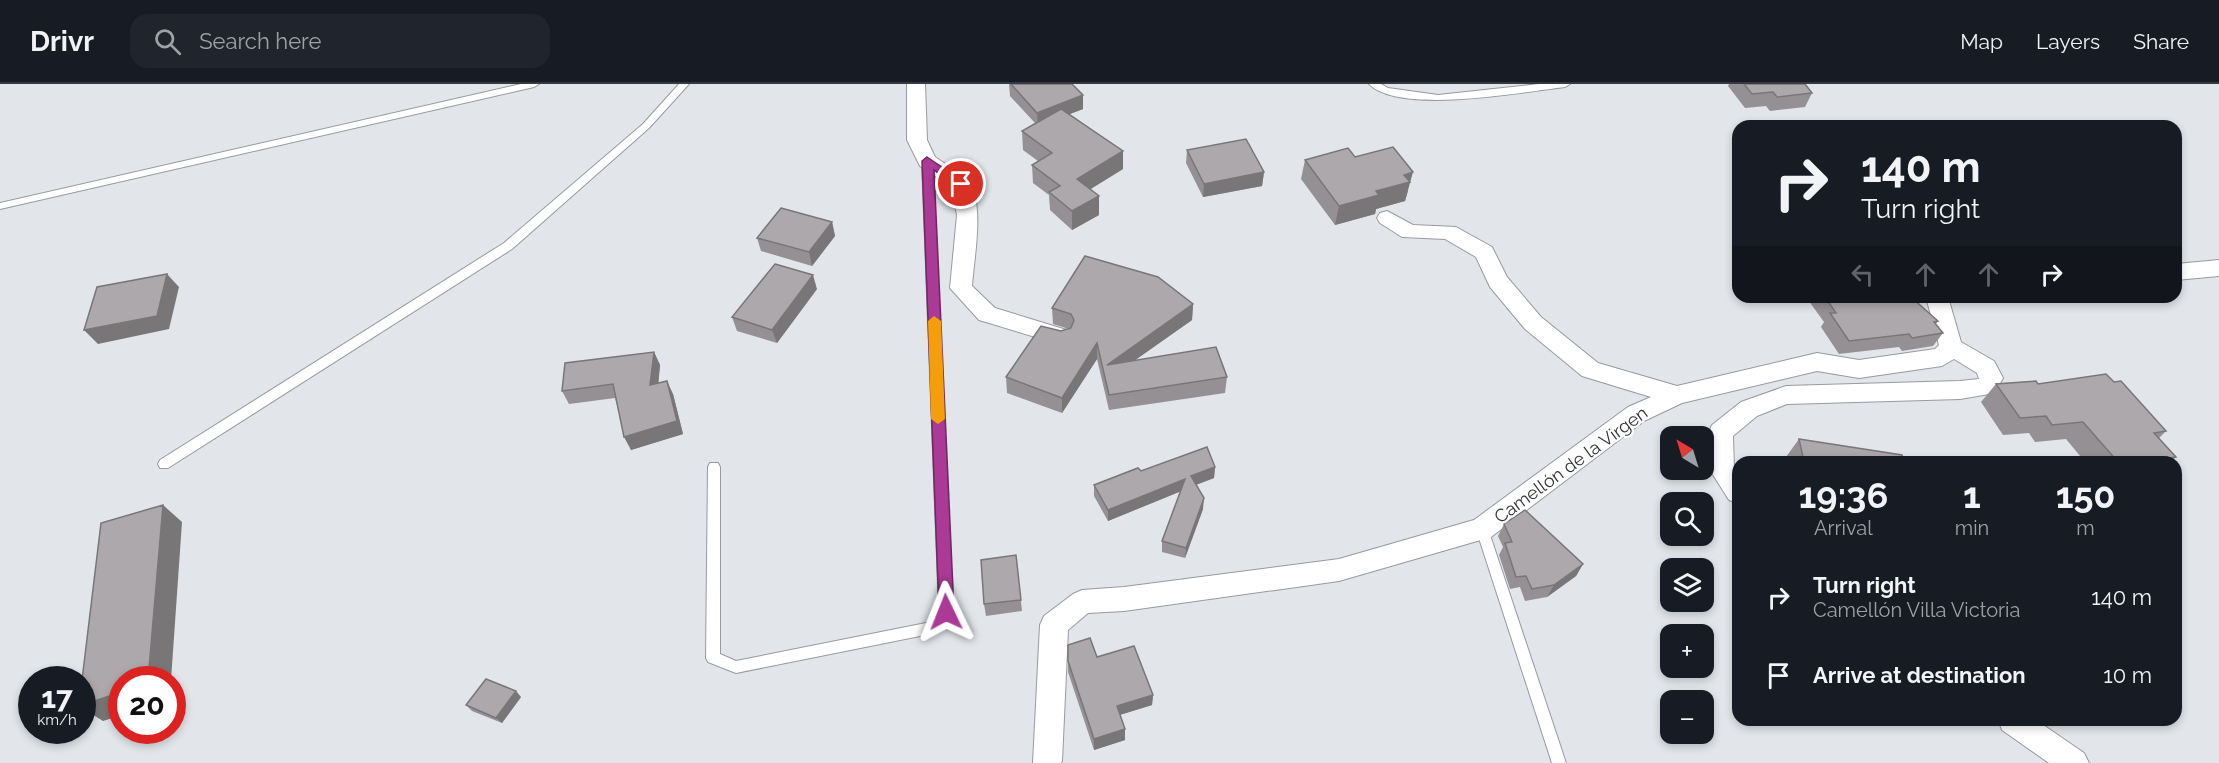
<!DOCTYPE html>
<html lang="en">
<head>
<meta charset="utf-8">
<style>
	body { margin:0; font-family:Raleway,sans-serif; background:#20242c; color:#f1f3f6; height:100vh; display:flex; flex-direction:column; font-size:22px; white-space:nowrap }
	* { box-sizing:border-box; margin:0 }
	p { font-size:20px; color:#9ea1a6 }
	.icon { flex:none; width:33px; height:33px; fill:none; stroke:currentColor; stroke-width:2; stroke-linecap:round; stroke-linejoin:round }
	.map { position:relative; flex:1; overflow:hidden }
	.side { position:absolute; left:1732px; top:372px; width:450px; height:270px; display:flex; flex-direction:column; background:#171b24; border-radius:18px; box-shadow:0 3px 9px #0003 }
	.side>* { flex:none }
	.banner { position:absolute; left:1732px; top:36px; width:450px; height:183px; border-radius:18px; box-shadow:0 3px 9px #0003; background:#171b24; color:#f1f3f6; overflow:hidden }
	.needle { width:39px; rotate:322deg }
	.tools { position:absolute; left:1660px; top:342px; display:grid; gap:12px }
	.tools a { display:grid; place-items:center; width:54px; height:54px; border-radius:12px; background:#171b24; box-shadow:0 3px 9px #0003; font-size:30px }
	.speed { position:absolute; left:18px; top:582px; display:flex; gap:12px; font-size:30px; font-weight:700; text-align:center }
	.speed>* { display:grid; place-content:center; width:78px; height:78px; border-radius:50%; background:#171b24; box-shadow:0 3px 9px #0003; line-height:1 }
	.speed small { font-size:15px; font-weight:400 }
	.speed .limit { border:9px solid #d22; background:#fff; color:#111 }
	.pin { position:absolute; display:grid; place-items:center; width:51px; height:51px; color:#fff; margin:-26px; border:3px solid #fff; border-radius:50%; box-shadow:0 2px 6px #0007 }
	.me { position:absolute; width:66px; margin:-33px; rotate:358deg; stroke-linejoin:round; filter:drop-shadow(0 0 4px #0008) }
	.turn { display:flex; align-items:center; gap:21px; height:126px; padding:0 30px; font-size:27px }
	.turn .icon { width:78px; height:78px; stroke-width:2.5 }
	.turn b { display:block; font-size:42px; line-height:51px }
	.lanes { display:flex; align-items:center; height:57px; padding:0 30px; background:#0003; justify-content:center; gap:30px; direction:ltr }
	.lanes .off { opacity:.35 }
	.eta { display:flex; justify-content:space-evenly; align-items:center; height:102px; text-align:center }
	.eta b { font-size:36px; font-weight:700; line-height:42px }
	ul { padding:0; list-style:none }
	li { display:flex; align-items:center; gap:18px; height:78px; padding:0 30px }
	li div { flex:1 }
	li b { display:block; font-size:22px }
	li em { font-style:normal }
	header { display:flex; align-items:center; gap:36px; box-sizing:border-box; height:84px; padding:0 30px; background:#171b24; border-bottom:2px solid #363941 }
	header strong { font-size:28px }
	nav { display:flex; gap:33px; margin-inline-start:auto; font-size:21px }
	.search { width:420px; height:54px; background:#20242c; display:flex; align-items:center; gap:15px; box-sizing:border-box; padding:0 21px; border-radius:18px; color:#9ea1a6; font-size:22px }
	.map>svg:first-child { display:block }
</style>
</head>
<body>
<header>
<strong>Drivr</strong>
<div class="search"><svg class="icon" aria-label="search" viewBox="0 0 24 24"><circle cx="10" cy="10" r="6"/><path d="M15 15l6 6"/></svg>Search here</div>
<nav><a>Map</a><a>Layers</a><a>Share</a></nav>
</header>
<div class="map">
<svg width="2219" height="679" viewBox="0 0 2219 679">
	<rect width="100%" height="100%" fill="#e2e5e9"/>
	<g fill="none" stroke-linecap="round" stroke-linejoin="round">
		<defs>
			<g id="service">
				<polygon points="521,0 539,0 534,3 0,125 0,119"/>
				<polygon points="679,0 689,0 649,44 512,165 168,384 160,384 158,380 160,376 504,159 643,40"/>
				<path d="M1369 0H1381L1388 4 1438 11 1539 0H1570L1565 3C1522 8 1400 31 1369 0Z"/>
				<polygon points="927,74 932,77 953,528 940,547 935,549 736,589 708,578 706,574 708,383 710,379 718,379 720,383 720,570 736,577 931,538 939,527 922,77"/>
				<polygon points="1482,440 1487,441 1488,445 1566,679 1552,679 1476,445 1477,441"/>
			</g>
			<g id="minor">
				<path d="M907 0H925L927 56 935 73 968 95C985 121 974 172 972 202L995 224 1070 247 1073 253 1070 259 1062 261 979 236 950 204 957 131 951 103 920 82 907 56Z"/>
				<polygon points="1387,127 1413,141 1456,143 1492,163 1507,193 1541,233 1598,279 1677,302 1817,269 1859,276 1935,265 1939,261 1926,213 1948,213 1961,258 1994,277 2003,294 1995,309 1960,315 1787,320 1757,332 1733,352 1734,384 1738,390 1738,419 1729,416 1710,386 1709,348 1712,341 1741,318 1786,302 1960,297 1979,295 1977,289 1954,275 1942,282 1859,294 1817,287 1682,319 1644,337 1491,453 1339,497 1124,527 1088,529 1068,546 1062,677 1061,679 1033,679 1040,541 1044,532 1073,510 1082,506 1124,503 1339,475 1474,436 1628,323 1651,313 1582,292 1525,245 1490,203 1476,173 1445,155 1402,153 1380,139 1377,134 1380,129"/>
				<polygon points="2219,176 2219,192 2176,196 2176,180"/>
				<polygon points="1998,636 2036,636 2084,669 2089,679 2049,679 2002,646"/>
			</g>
		</defs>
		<use href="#service" stroke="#979a9e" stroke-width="2"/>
		<use href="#minor" stroke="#979a9e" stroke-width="2"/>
		<use href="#service" fill="#fff" fill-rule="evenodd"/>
		<use href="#minor" fill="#fff" fill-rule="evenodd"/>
	</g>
	<g fill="#959094">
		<polygon points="1009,0 1072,0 1083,25 1070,30 1123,67 1123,85 1090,105 1099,112 1099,131 1072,146 1050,126 1049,111 1033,99 1032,81 1038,77 1023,66 1022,47 1035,39 1010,12"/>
		<polygon points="1729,0 1805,0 1812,9 1805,23 1770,27 1766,22 1745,24 1728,2"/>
		<polygon points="1187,66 1264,88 1262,102 1203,113 1186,79"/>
		<polygon points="1355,73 1408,107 1405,117 1376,125 1375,130 1335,141 1301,95 1305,76"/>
		<polygon points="832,138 835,152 812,182 761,167 757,154"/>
		<polygon points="817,205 777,259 737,247 732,233"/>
		<polygon points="1806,213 1911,213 1938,237 1936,240 1943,249 1933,262 1902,267 1899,263 1839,270 1821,243 1824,238"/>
		<polygon points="1193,220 1192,236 1135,276 1227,293 1225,309 1109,326 1097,275 1062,329 1007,309 1006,293 1061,247 1069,245 1053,240 1052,224"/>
		<polygon points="654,268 660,281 658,299 673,310 683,350 631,366 615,314 569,320 562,307"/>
		<polygon points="1996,300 2038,300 2166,347 2159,354 2176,373 2170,378 2085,378 2066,355 2035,358 2029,349 2003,351 1981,318"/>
		<polygon points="1799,355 1904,378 1787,378 1786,373"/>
		<polygon points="1215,383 1214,394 1196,401 1203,425 1185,474 1162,468 1162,457 1181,407 1108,437 1094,412 1094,401 1141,387"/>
		<polygon points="1504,440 1583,480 1576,492 1547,513 1525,517 1520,503 1510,505 1499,471 1503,463 1498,452"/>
		<polygon points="1016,471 1022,527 986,532 984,520"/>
		<polygon points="1097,573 1153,611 1152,621 1120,631 1125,645 1125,656 1094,666 1068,588 1068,577"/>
		<polygon points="521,613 502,639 472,627 466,621"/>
	</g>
	<g fill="#797678">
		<polygon points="1083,11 1083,25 1038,42 1037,29"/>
		<polygon points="1123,67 1123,85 1078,113 1077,95"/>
		<polygon points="1264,88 1262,102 1203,113 1204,100"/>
		<polygon points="1413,88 1405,117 1376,125 1375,130 1335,141 1339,122 1376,107 1404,91"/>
		<polygon points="1099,112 1099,131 1072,146 1072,127"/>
		<polygon points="832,138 835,152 812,182 809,168"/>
		<polygon points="167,190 179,203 169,245 98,260 84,246"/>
		<polygon points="813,191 817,205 777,259 772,246"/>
		<polygon points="1193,220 1192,236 1107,296 1107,281"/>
		<polygon points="1097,259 1097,275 1062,329 1062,314"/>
		<polygon points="654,268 660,281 657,315 650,301"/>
		<polygon points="667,297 673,310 683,350 631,366 624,353"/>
		<polygon points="1215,383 1214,394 1190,403 1191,392"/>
		<polygon points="1185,395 1184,406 1108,437 1108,426"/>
		<polygon points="1204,414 1203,425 1185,474 1186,464"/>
		<polygon points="163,421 182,438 171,596 148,596"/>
		<polygon points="1583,480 1576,492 1547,513 1554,501"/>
		<polygon points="516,607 521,613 502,639 496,634"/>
		<polygon points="122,608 122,631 103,637 82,624 82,621"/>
		<polygon points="1153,611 1152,621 1116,632 1117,622"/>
		<polygon points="1125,645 1125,656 1094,666 1094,655"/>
	</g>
	<g fill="#ada8ac" stroke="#797678" stroke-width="1.5">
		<polygon points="1011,0 1072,0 1083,11 1037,29"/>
		<polygon points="1744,0 1805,0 1812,9 1777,13 1773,8 1752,10"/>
		<polygon points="1061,25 1123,67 1077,95 1099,112 1072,127 1049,108 1060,102 1032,81 1052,69 1022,47"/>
		<polygon points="1246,55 1264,88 1204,100 1187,66"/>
		<polygon points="1393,63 1413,88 1404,91 1410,98 1376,107 1379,111 1339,122 1305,76 1348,64 1355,73"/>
		<polygon points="781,124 832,138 809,168 757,154"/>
		<polygon points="1085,172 1158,193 1193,220 1107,281 1216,263 1227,293 1109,311 1097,259 1062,314 1006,293 1041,242 1061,247 1071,244 1074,236 1071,230 1052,224"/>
		<polygon points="775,180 813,191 772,246 732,233"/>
		<polygon points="167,190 157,232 84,246 97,203"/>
		<polygon points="1825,213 1911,213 1938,237 1934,238 1943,249 1912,254 1909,250 1849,257 1830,229 1836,229"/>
		<polygon points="654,268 650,301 667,297 677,337 624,353 613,300 562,307 565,279"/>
		<polygon points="2106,290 2114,298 2121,297 2166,347 2154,349 2176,373 2146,378 2118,378 2083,338 2052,341 2046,332 2020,334 1996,300 2036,297 2038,300"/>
		<polygon points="1799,355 1902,371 1904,378 1804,378"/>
		<polygon points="1207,363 1215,383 1191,392 1204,414 1186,464 1162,457 1185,395 1108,426 1094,401 1138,384 1141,387"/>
		<polygon points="163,421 148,596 122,596 122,608 82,621 82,596 101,439"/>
		<polygon points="1525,426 1583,480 1554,501 1532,505 1526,492 1516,493 1505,459 1512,458 1504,440"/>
		<polygon points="1016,471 1021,516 984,520 981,476"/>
		<polygon points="1090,554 1097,573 1134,562 1153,611 1117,622 1125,645 1094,655 1068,577 1068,561"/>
		<polygon points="486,595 516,607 496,634 466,621"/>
	</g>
	<polygon fill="#ab3a96" stroke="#6f2662" stroke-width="1.5" points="927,73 967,100 961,104 957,103 934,86 954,528 952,532 946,534 941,532 939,528 922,77"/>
	<polygon fill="#f59e0b" points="934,232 941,237 945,335 938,340 931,335 928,237"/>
	<g text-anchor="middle" stroke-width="4.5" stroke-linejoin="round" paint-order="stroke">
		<g font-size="18" fill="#313234" stroke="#fff">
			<text transform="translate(1571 381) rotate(-36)" y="6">Camellón de la Virgen</text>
		</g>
	</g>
</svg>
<div class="tools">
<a><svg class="needle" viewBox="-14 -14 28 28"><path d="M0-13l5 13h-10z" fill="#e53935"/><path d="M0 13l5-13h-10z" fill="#9ea1a6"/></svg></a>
<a><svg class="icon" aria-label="search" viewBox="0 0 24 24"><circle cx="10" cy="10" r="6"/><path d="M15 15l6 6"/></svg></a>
<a><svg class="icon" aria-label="layers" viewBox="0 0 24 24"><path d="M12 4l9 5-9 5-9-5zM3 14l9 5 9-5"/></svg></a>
<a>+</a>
<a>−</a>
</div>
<div class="speed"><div>17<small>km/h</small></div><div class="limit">20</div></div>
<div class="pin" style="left:961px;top:100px;background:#d93025"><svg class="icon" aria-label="arrive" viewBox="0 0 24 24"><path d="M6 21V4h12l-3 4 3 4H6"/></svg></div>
<svg class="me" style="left:946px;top:528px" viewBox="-20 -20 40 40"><path d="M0-17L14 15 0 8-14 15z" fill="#ab3a96" stroke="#fff" stroke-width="4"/></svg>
<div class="banner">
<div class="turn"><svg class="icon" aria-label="right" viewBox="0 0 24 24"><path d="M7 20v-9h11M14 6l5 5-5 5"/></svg><div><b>140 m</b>Turn right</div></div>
<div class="lanes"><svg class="icon off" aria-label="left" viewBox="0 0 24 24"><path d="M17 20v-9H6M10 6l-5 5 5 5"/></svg><svg class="icon off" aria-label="ahead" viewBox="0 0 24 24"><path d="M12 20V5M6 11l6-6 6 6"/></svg><svg class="icon off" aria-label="ahead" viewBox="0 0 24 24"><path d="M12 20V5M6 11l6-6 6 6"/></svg><svg class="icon" aria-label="right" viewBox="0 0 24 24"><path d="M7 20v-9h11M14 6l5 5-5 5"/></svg></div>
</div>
<section class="side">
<div class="eta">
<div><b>19:36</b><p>Arrival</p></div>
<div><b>1</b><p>min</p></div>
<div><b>150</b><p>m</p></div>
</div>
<ul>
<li><svg class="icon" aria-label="right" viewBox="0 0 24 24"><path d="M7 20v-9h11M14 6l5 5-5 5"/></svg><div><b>Turn right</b><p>Camellón Villa Victoria</p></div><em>140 m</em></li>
<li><svg class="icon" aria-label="arrive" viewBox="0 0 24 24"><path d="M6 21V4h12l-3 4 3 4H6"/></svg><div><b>Arrive at destination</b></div><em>10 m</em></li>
</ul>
</section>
</div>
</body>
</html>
